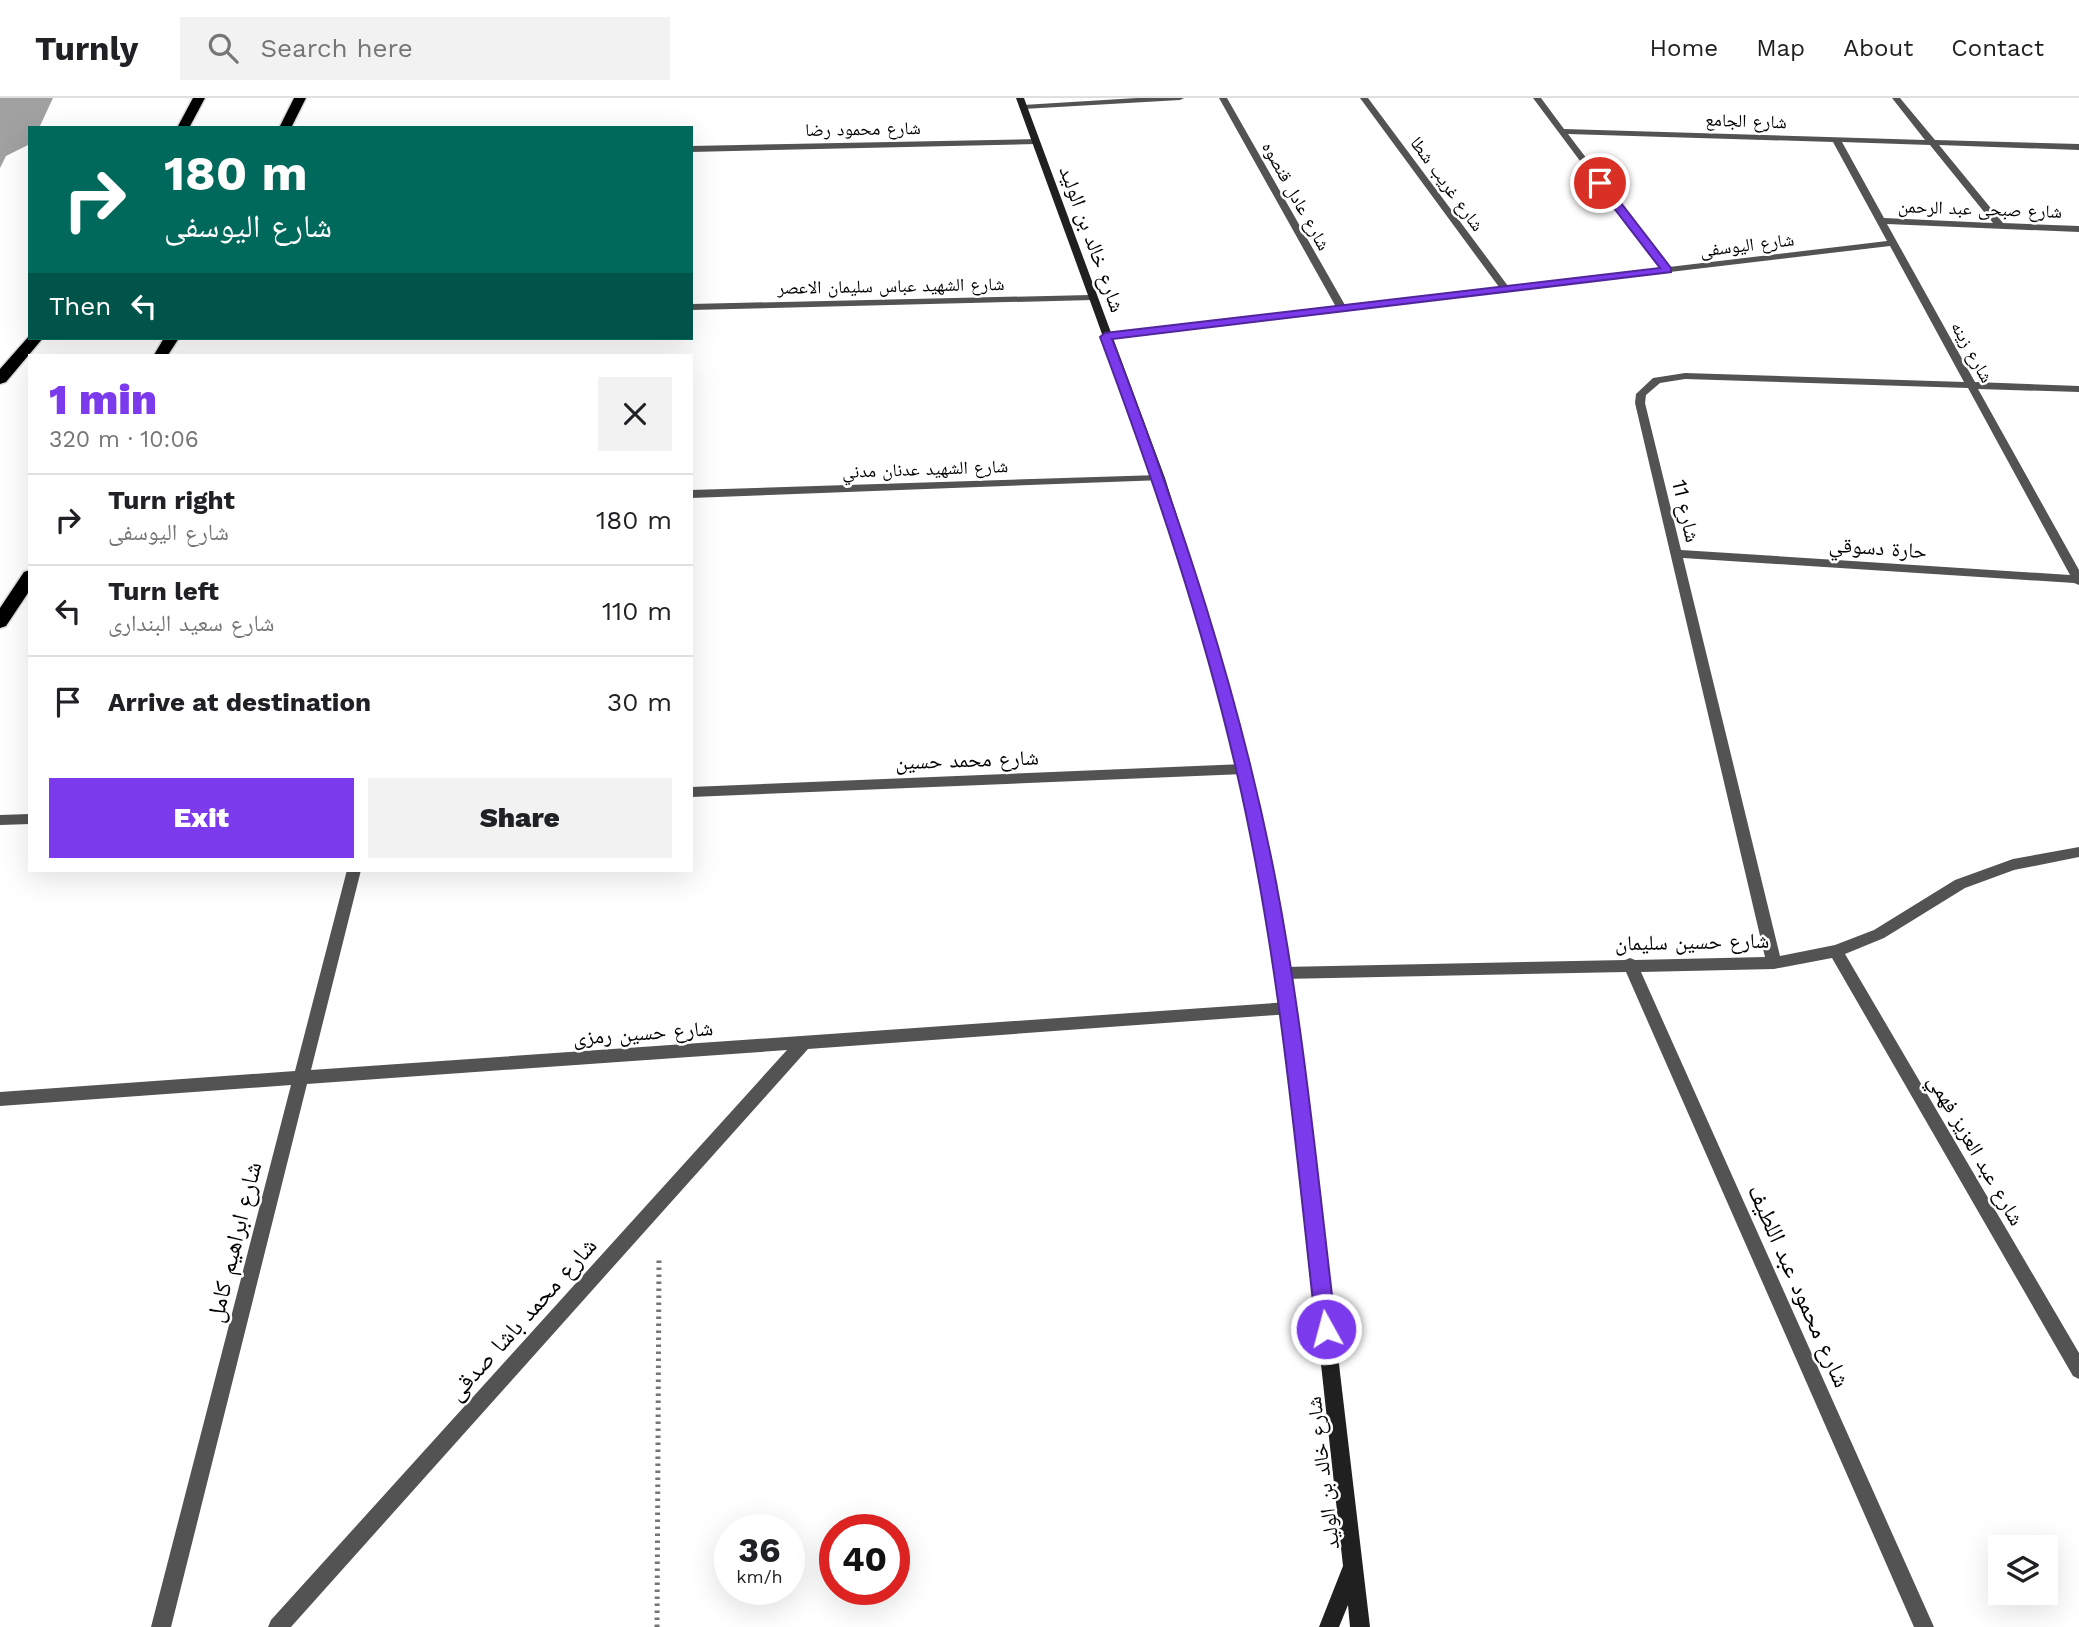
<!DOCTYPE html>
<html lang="en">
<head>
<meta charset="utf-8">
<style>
	body { margin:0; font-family:"Work Sans","Noto Naskh Arabic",sans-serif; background:#f2f2f2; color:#202124; height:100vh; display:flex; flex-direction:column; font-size:26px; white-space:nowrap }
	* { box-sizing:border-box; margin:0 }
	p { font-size:23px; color:#757577 }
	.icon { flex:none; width:38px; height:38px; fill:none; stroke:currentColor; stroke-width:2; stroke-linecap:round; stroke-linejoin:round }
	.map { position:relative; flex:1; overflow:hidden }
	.drawer { position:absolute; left:28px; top:256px; width:665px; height:518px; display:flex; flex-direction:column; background:#fff; border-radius:0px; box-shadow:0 7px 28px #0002 }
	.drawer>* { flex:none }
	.banner { position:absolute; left:28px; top:28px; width:665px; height:214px; border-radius:0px; box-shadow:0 7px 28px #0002; background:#00695c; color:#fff; overflow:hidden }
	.buttons { position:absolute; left:1988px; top:1437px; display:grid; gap:14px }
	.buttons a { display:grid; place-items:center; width:70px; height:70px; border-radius:0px; background:#fff; box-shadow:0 7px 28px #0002; font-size:35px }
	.speed { position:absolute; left:714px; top:1416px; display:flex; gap:14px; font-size:35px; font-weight:700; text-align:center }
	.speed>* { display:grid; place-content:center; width:91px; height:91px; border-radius:50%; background:#fff; box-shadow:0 7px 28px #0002; line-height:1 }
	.speed small { font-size:18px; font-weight:400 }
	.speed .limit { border:10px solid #d22; background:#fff; color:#111 }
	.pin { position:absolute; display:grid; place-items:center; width:60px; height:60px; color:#fff; margin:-30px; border:4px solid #fff; border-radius:50%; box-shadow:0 2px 7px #0007 }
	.me { position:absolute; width:77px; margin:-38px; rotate:353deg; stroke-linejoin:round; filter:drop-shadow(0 0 5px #0008) }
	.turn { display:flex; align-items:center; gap:24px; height:147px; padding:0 21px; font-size:32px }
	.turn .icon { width:91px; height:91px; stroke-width:2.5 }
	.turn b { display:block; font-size:49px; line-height:60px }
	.then { display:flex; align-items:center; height:66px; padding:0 21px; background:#0003; gap:14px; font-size:26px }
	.round { display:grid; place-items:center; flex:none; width:74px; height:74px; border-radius:0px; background:#f2f2f2 }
	.overview { display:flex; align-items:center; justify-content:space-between; height:119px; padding:0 21px }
	h1 { font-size:42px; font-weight:800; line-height:52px; color:#7c3aed }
	.button { display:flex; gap:14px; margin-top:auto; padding:14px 21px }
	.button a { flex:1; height:80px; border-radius:0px; background:#7c3aed; color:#fff; font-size:28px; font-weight:800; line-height:80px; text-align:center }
	.button a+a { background:#f2f2f2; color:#202124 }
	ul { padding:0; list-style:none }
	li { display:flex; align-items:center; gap:21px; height:91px; padding:0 21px; border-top:2px solid #e0e0e0 }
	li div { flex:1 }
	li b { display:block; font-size:26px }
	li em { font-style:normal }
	header { display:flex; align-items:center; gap:42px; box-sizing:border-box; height:98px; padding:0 35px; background:#fff; border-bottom:2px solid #e0e0e0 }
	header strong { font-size:33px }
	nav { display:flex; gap:38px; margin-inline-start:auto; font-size:24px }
	.search { width:490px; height:63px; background:#f2f2f2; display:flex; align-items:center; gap:18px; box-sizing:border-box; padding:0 24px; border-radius:0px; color:#757577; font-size:26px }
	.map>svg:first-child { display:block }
</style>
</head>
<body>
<header>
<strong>Turnly</strong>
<div class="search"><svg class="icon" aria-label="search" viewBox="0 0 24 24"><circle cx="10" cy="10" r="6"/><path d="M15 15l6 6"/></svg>Search here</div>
<nav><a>Home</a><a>Map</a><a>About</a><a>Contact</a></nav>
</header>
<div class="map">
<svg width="2079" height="1529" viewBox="0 0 2079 1529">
	<rect width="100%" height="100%" fill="#fff"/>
	<polygon fill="#a1a1a1" points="0,0 53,0 39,30 30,30 30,46 6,58 0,70"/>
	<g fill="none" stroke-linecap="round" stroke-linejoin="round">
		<defs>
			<g id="highway">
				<polygon points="193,0 205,0 189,30 177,30"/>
				<polygon points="294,0 306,0 291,30 279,30"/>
				<polygon points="30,237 30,240 43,240 6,284 0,286 0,271"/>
				<polygon points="164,240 179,240 168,257 154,257"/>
				<polygon points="30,472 30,492 6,528 0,530 0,510 24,474"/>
			</g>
		</defs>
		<use href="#highway" stroke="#dbdbdb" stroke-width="3"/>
		<polyline stroke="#757575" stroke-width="5" stroke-dasharray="2.5 4.5" stroke-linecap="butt" points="657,1529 659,1159"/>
		<g fill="#535353" fill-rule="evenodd">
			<polygon points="1137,0 1184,0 1180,2 1023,11 1019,9 1023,7"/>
			<path d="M1219 0H1227L1345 207 1499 189 1360 0H1368L1508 188 1660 170 1533 0H1541L1564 31 1925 42 1892 0H1900L1935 42 2079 46V52L1939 47 2003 125 2079 128V134L1887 126 1975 284 2079 288V294L1978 291 2079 472V487L2074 485 1683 460 1780 858 1835 847 1874 832 1955 782 2013 761 2079 749V759L2014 772 1965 790 1884 840 1845 856 2079 1255V1281L2073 1278 1832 860 1774 871 1641 874 1934 1529H1914L1626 874 1283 881 1278 879 1276 875 1278 871 1283 869 1625 862 1630 860 1635 862 1765 859 1635 305 1636 296 1653 280 1685 275 1964 284 1890 148 1101 241V237L1105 236 1336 209ZM1568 36 1833 44 1887 143 1669 169ZM1842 44 1930 47 1993 125 1884 120ZM1685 281 1968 290 2070 477 1681 452 1645 305 1646 297 1660 285Z"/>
			<polygon points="1038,41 1039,43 1035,46 691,54 691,48"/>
			<polygon points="1090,197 1095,200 1093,202 691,212 691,206"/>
			<polygon points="1159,377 1165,380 1163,382 691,400 691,392"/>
			<polygon points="1244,666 1251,671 1244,676 691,699 691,689"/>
			<polygon points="30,716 30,726 0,727 0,717"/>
			<polygon points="347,772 361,772 311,972 1289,904 1294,905 1297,910 1294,915 1289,916 808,951 291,1529 268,1529 271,1522 787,952 307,986 171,1529 151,1529 291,987 0,1008 0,994 295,973"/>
		</g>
		<path fill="#202020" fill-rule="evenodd" d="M1016 0H1024L1165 380 1207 513 1251 671 1275 784 1297 910 1370 1529H1350L1348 1507 1339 1529H1319L1343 1468C1329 1340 1315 1211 1301 1083 1285 945 1270 806 1237 670 1182 441 1096 221 1016 0Z"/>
		<use href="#highway" fill="#000" fill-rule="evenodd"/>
	</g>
	<path fill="#7c3aed" stroke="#51269a" stroke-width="2" d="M1597 83H1604L1671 170V174L1112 241C1180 418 1240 597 1276 784 1304 931 1318 1082 1336 1231L1333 1238 1326 1240 1319 1238 1316 1231C1295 1044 1279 855 1236 671 1202 524 1153 381 1100 239L1105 235 1660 170 1597 88Z"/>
	<g text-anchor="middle" stroke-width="5" stroke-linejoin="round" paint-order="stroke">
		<g font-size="18" fill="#000" stroke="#fff">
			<text transform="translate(1746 23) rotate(2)" y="6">شارع الجامع</text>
			<text transform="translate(863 31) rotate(-1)" y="6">شارع محمود رضا</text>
			<text transform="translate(1447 86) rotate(54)" y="6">شارع غريب شطا</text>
			<text transform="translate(1296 98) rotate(61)" y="6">شارع عادل قنصوه</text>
			<text transform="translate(1980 111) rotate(2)" y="6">شارع صبحى عبد الرحمن</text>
			<text transform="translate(1747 147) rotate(-7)" y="6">شارع اليوسفى</text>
			<text transform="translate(891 188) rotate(-1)" y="6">شارع الشهيد عباس سليمان الاعصر</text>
			<text transform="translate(1972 254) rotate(61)" y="6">شارع زينه</text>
			<text transform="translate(925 371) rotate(-2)" y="6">شارع الشهيد عدنان مدني</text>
		</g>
		<g font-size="21" fill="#000" stroke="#fff">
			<text transform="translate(1092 141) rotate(70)" y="7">شارع خالد بن الوليد</text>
			<text transform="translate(1686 413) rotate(77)" y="7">شارع 11</text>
			<text transform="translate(1878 450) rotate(4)" y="7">حارة دسوقي</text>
			<text transform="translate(967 662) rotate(-2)" y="7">شارع محمد حسين</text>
			<text transform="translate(1692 844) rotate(-1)" y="7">شارع حسين سليمان</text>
			<text transform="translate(643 935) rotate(-4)" y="7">شارع حسين رمزى</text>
			<text transform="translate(1976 1052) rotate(60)" y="7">شارع عبد العزيز فهمي</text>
			<text transform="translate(1323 1375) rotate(-97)" y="7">شارع خالد بن الوليد</text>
		</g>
		<g font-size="24" fill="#000" stroke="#fff">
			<text transform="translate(234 1144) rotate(-76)" y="8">شارع ابراهيم كامل</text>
			<text transform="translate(1799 1188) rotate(66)" y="8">شارع محمود عبد اللطيف</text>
			<text transform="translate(522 1221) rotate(-48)" y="8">شارع محمد باشا صدقى</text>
		</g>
	</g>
</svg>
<div class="buttons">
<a><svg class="icon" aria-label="layers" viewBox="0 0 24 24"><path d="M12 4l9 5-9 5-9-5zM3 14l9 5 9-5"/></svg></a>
</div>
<div class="speed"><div>36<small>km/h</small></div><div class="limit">40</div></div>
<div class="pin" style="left:1600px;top:85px;background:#d93025"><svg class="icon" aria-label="arrive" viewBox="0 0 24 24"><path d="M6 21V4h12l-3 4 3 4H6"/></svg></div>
<svg class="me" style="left:1326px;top:1231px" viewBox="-20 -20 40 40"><circle r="17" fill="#7c3aed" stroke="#fff" stroke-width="3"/><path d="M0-11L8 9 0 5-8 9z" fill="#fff"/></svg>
<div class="banner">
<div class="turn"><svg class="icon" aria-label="right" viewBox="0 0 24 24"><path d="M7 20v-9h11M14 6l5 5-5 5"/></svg><div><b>180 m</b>شارع اليوسفى</div></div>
<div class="then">Then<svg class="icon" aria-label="left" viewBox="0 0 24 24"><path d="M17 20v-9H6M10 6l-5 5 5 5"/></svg></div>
</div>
<section class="drawer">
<div class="overview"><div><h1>1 min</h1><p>320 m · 10:06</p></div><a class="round"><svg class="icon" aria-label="close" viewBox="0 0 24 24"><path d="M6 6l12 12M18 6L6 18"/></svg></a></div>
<ul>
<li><svg class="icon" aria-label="right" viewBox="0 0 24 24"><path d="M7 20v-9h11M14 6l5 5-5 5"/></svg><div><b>Turn right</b><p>شارع اليوسفى</p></div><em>180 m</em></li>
<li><svg class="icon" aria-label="left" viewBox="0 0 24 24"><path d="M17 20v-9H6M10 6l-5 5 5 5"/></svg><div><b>Turn left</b><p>شارع سعيد البندارى</p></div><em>110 m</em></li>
<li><svg class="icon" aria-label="arrive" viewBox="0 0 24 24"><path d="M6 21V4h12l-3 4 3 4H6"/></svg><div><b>Arrive at destination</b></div><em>30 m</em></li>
</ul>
<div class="button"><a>Exit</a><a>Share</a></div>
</section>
</div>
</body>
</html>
